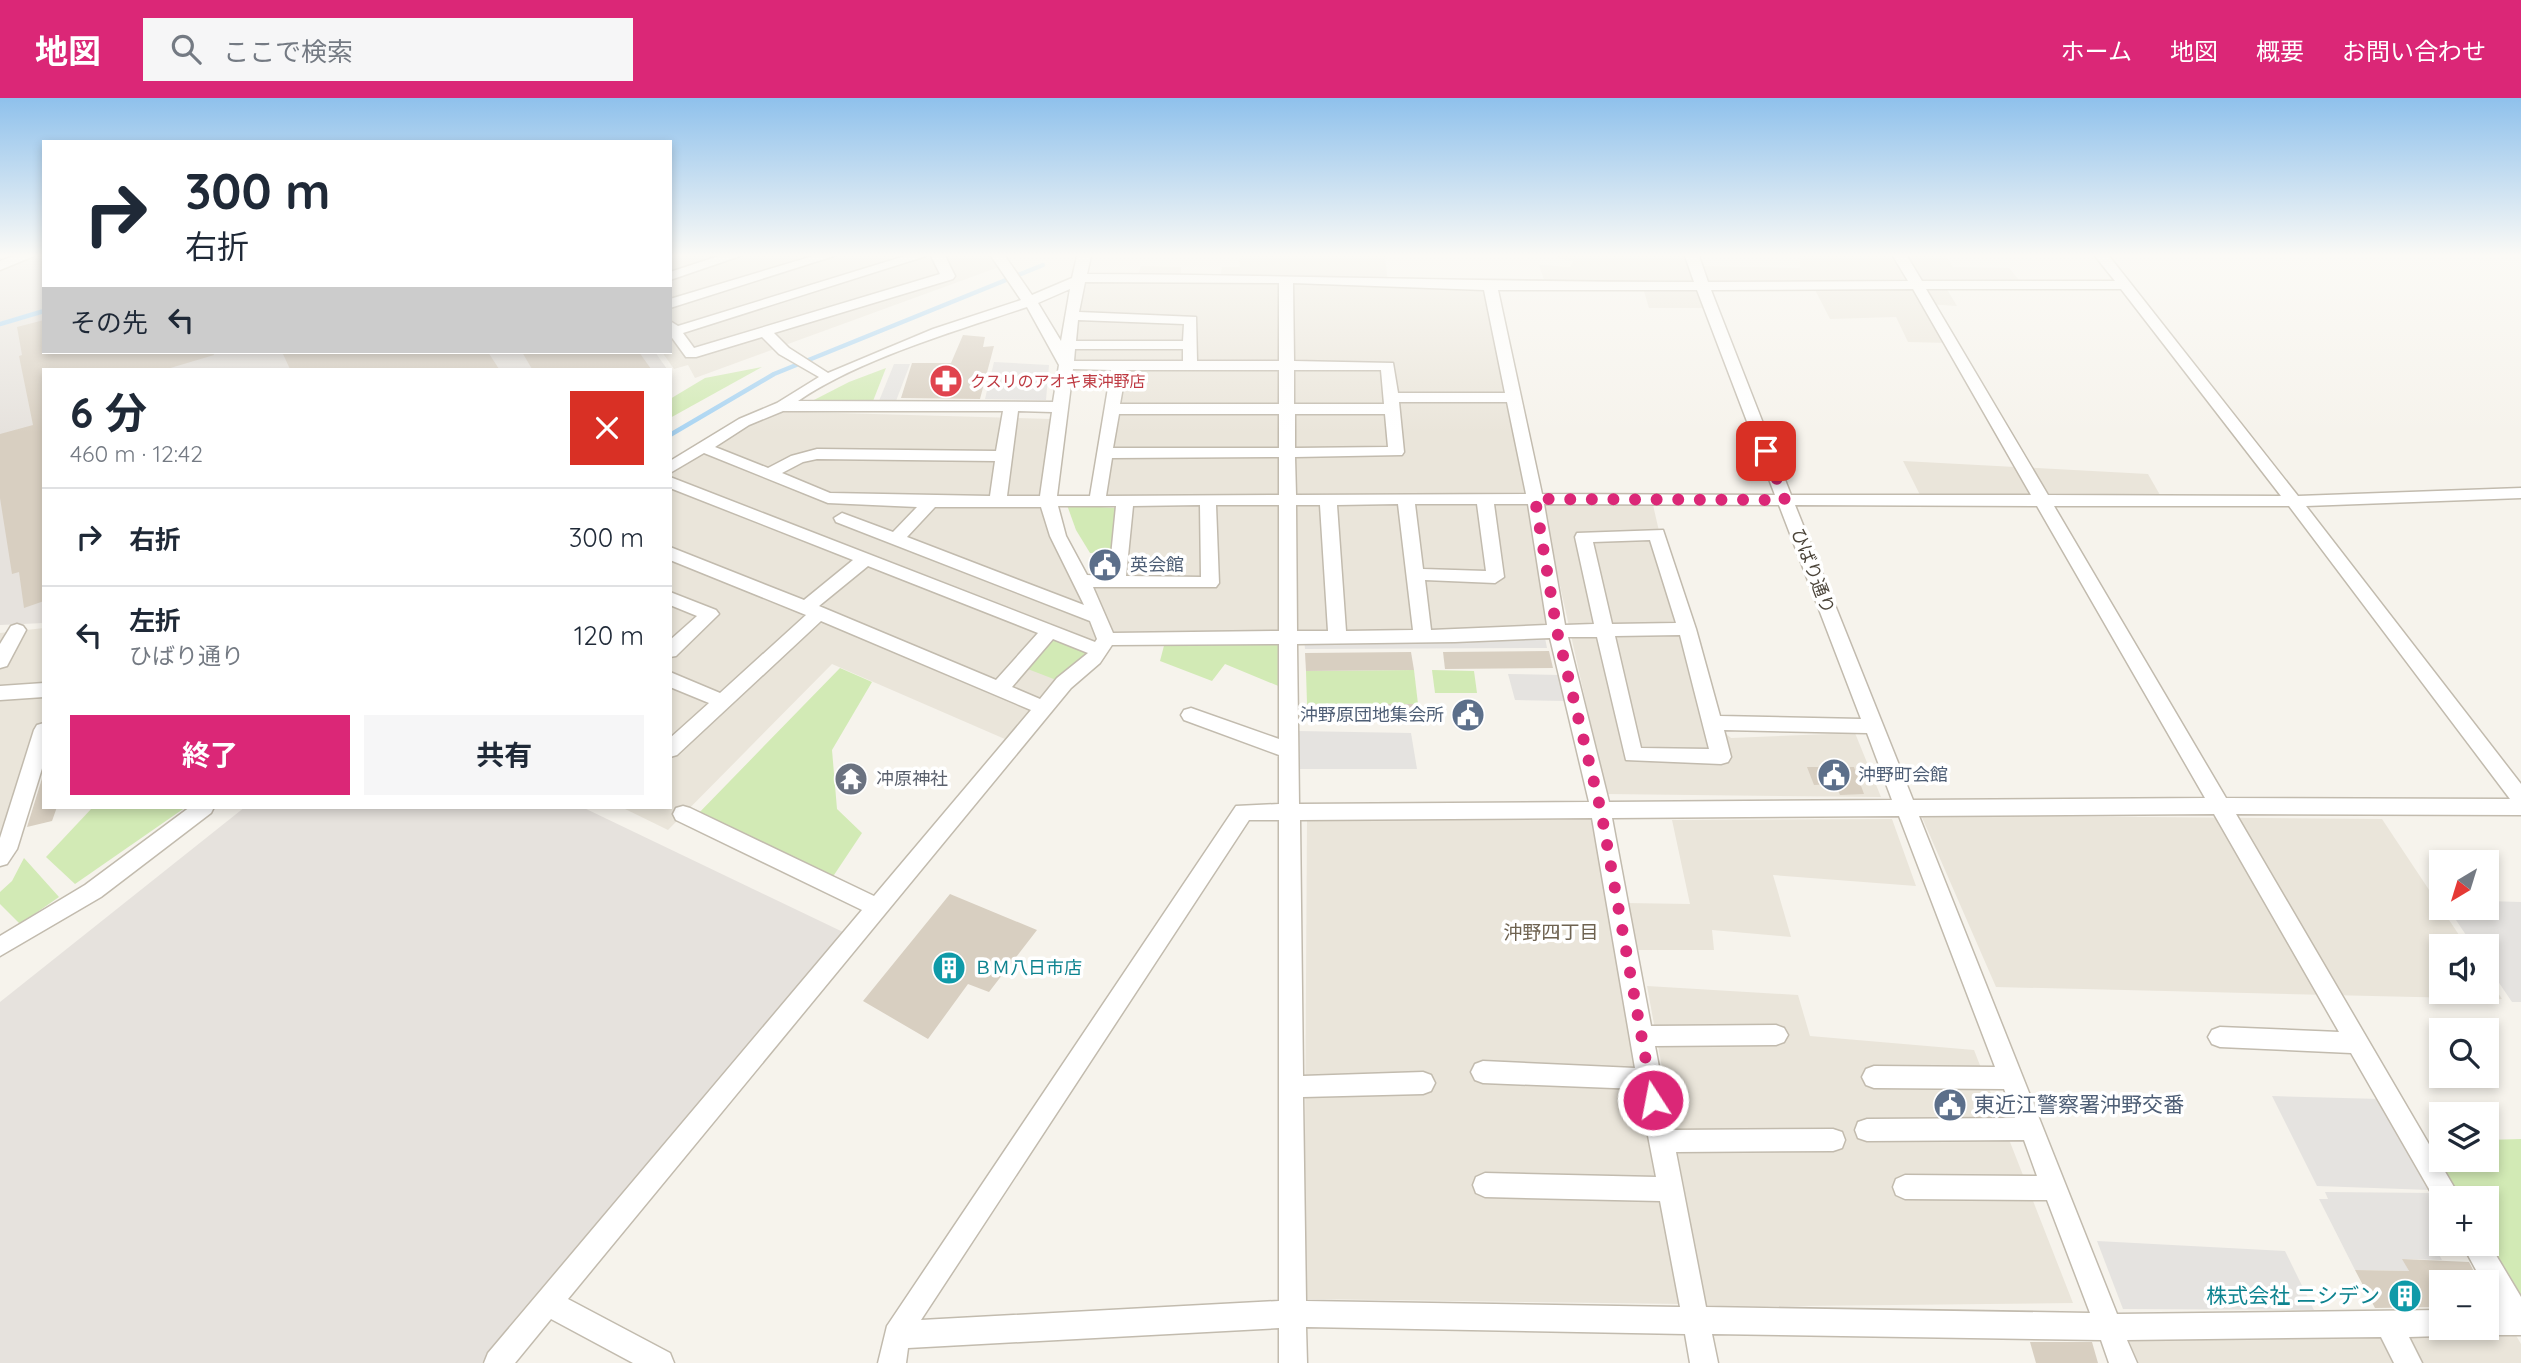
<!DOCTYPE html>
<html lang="ja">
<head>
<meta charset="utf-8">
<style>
	body { margin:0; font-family:Quicksand,"Noto Sans JP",sans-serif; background:#f6f6f7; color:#1f2937; height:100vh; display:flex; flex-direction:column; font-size:26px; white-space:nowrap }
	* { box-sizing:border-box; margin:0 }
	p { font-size:23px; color:#747a83 }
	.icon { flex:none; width:38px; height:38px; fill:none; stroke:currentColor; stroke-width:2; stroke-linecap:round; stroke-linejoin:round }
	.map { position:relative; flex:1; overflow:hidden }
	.side { position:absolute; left:42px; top:270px; width:630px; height:441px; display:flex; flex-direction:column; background:#fff; border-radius:0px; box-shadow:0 4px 10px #0003 }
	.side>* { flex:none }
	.hud { position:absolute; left:42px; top:42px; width:630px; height:214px; border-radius:0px; box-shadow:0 4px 10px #0003; background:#fff; color:#1f2937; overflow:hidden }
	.needle { width:46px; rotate:218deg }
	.tools { position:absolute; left:2429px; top:752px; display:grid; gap:14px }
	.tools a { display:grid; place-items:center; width:70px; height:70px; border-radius:0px; background:#fff; box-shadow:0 4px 10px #0003; font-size:35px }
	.pin { position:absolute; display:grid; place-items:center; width:60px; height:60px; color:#fff; margin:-30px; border-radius:14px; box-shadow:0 4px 10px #0006 }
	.me { position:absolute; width:77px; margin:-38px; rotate:349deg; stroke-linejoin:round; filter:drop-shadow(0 0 5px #0008) }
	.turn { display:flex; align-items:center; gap:24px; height:147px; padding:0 28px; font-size:32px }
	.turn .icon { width:91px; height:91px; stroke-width:2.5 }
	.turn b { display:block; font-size:49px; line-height:60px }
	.then { display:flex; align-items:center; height:66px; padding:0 28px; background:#0003; gap:14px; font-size:26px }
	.round { display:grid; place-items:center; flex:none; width:74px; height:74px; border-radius:0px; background:#f6f6f7 }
	.overview { display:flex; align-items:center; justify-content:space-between; height:119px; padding:0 28px }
	h1 { font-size:42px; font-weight:700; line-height:52px }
	.primary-button { display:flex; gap:14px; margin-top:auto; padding:14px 28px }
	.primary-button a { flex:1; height:80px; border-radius:0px; background:#db2777; color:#fff; font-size:28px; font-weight:700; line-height:80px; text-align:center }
	.primary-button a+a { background:#f6f6f7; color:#1f2937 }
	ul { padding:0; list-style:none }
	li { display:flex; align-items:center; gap:21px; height:98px; padding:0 28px; border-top:2px solid #e0e1e3 }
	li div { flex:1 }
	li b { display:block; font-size:26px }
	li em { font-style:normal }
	header { display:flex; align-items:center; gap:42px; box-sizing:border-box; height:98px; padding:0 35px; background:#db2777; color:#fff }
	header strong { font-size:33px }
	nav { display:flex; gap:38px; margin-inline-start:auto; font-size:24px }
	.search { width:490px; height:63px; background:#f6f6f7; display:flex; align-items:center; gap:18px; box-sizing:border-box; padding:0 24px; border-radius:0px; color:#747a83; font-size:26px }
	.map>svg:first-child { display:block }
</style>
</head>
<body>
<header>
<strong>地図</strong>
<div class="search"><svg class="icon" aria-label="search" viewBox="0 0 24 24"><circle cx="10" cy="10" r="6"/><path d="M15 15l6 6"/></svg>ここで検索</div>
<nav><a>ホーム</a><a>地図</a><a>概要</a><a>お問い合わせ</a></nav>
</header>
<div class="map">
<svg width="2521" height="1265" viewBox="0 0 2521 1265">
	<rect width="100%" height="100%" fill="#f6f3ec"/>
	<g fill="#eae5da">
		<polygon points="670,158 991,158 999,169 695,280 688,267 674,271 662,254 670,254"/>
		<polygon points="1239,158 1385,158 1388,186 1490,188 1557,533 1106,541 1064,585 1014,645 832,566 668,732 621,709 670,709 670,370 765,313 1052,321 1048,403 1081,483 1117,483 1125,403 1097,403 1118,269 1066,267 1080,180 1137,180 1141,168 1181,169 1181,180 1220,180 1222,169 1240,169"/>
		<polygon points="1558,158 1692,158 1697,168 1800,170 1800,158 1946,158 1953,169 2009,170 2023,187 1945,188 1957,208 1927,206 1950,245 1908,244 1896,219 1830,221 1813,188 1706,189 1712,210 1649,210 1642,187 1545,185 1539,167 1570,169 1573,163 1557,160"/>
		<polygon points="1903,363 2148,376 2160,397 1920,397"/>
		<polygon points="1542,406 1653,407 1701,615 1731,640 1855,635 1881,699 1606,696"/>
		<polygon points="44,530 44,619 0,744 0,535"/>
		<polygon points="1921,717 2382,721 2467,849 2441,849 2441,894 2487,894 2487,878 2502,901 1996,889"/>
		<polygon points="1593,721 1683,1206 1304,1201 1307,723"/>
		<polygon points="1892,721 1916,788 1773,777 1791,839 1712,832 1714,852 1634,852 1625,805 1690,806 1672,722"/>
		<polygon points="1647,888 1798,897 1810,938 1974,952 2073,1205 1706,1209"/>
		<polygon points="2510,1227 2521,1246 2521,1265 2138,1265 2126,1235 2441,1229 2487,1230 2487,1228"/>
	</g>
	<g fill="#e6e2dd">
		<polygon points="38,158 44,158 44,211 0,224 0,171"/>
		<polygon points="44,215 44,254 655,254 667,271 44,271 44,525 0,527 0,228"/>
		<polygon points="245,709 582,709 843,834 482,1265 0,1265 0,904"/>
	</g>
	<g fill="#d2eab5">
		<polygon points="762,269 670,320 670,301 705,280"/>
		<polygon points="886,270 873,303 812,303 849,284"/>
		<polygon points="1067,407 1117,410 1116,454 1090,455 1076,432"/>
		<polygon points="1050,533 1100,553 1064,585 1020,568"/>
		<polygon points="1288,539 1288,592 1225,566 1212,583 1160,563 1166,540"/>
		<polygon points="840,570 872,584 832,652 837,711 862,735 828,786 693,721"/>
		<polygon points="1414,572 1418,606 1307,606 1306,573"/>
		<polygon points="1432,572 1474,573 1477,595 1435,595"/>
		<polygon points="93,709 186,709 75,786 46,759"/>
		<polygon points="24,760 59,799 20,826 0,806 0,794 12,783"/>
		<polygon points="2521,1041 2521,1206 2487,1146 2487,1101 2459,1101 2426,1044 2441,1043 2441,1062 2487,1062 2487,1042"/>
	</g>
	<g fill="#e5e3e0">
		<polygon points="994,264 1049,267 1046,302 985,301"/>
		<polygon points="894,266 910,266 896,303 879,303"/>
		<polygon points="1304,540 1545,540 1547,550 1305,551"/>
		<polygon points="1508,576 1560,577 1566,603 1515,602"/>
		<polygon points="1298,633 1411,635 1417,671 1299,671"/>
		<polygon points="2487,803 2521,804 2521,904 2512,904 2487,867 2487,849 2474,849 2448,810 2487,810"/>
		<polygon points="2272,998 2381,1001 2431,1092 2317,1088"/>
		<polygon points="2325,1094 2435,1095 2441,1105 2441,1146 2465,1146 2468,1152 2436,1151 2442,1162 2403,1161 2409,1173 2355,1172 2319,1101 2328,1101"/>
		<polygon points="2097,1143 2285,1153 2314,1212 2123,1211"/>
	</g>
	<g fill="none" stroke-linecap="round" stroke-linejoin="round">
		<g stroke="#a9d4f2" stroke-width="4.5">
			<polyline points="0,226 44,213"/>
			<polyline points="670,337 774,276 1043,167"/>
		</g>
	</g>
	<g fill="#d8cfc1">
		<polygon points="44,222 44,254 213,254 214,257 167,271 44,271 44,503 24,510 19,474 12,476 0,400 0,336 33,327 19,258 22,257 17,229"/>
		<polygon points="963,237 985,239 983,249 994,248 980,301 901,300 912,265 951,265"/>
		<polygon points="282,254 488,254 499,271 290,271"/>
		<polygon points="522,254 639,254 651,271 532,271"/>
		<polygon points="1549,553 1553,570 1445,571 1443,554"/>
		<polygon points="1411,554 1414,572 1306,573 1305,555"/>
		<polygon points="1307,606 1418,606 1420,624 1307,623"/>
		<polygon points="1457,608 1478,609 1480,627 1459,626"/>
		<polygon points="1807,669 1854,669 1864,696 1840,697 1835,686 1814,687"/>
		<polygon points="44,674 44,709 57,709 52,723 27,729"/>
		<polygon points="950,796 1037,832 989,894 968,886 928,941 863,903"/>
		<polygon points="2402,1161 2469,1164 2480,1185 2441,1185 2441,1209 2375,1210 2355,1172 2409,1173"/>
		<polygon points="2030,1244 2092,1244 2098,1265 2036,1265"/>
	</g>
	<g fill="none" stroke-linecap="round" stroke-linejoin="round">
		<defs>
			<g id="minor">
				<polygon points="14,158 34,158 0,172 0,163"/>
				<polygon points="719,158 740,158 670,182 670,174"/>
				<polygon points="813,158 834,158 670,210 670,201"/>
				<path d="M905 158H926L683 235 694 250 940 176 931 158H945L955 178 953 181 774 235 789 250 828 275 933 231 1021 202 991 158H1005L1032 197 1072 180 1077 158H1091L1087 176C1290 177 1492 184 1694 184L1685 158H1699L1708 184 1908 183 1893 158H1907L1922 183H2115L2095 158H2109L2298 398 2521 390V400L2306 408 2521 686V717L2236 716 2461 1101H2441L2440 1110 2351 955 2220 949 2212 946 2208 939 2212 932 2220 929 2339 934 2214 716 1919 718 2117 1216 2441 1212V1230H2452L2450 1234 2441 1238 2409 1239 2422 1265H2394L2381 1239 2127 1242 2137 1265H2109L2101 1242 1712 1236 1718 1265H1690L1685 1236 1306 1229 1307 1265H1279V1230L908 1250 906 1265H878L887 1228 1236 708 1279 706V657L1184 622 1181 617 1184 612 1191 610 1279 641V546L1112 547 1100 565 1071 590 568 1201 670 1255 674 1265H633L551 1221 515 1265H484L488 1255 862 812 676 722 673 716 676 710 683 708 690 710 874 798 1031 612 821 523 677 657 670 659V640L709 605 670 589V574L720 595 806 517 670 462V449L804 502 853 462 670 390V379L1095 544 1097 541 1090 523 836 424 834 420 842 415 893 434 917 409 828 405 704 355 670 375V363L739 321 777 305 819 279 779 256 762 239 696 259H686L670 237V223L678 228ZM1085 184 1279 185V263H1197L1196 219 1079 214ZM1293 185 1484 192 1505 295H1398L1393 265 1294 263ZM1070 191 1061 243 1038 205ZM1913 191 2031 397H1791L1711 192ZM1926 191H2121L2281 398 2048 397ZM1498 192H1697L1775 397 1542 396ZM1027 209 1059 267 1053 304 798 303C859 261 956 233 1027 209ZM1078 222 1184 226 1183 243H1076ZM1075 251H1183V263H1074ZM1073 271 1111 272 1090 398H1057ZM1126 272H1279V306H1120ZM1294 272H1381L1384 306H1294ZM1399 304H1507L1526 396 1296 397 1295 359 1402 357 1404 354ZM783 313H1003L996 353 817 351 791 358 768 370 715 349 749 327ZM1018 313 1052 314 1040 398H1007ZM1119 316H1279V350H1113ZM1295 316H1385L1388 349 1295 350ZM1279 359V397L1106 398 1112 360ZM817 361 995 363 990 398 830 395 782 375 803 364ZM1398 406 1413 532 1346 533 1337 407ZM1415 406H1477L1486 473 1423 471ZM1494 406H1528L1547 527 1431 532 1425 482 1495 485 1504 479ZM1544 406 1779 407 1861 621 1720 618 1696 531 1663 432 1577 435 1575 439 1594 526 1565 527ZM1200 407 1201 479 1126 478 1133 408ZM1216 407H1279V533L1113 535 1093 489H1216L1219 485ZM1296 407H1320L1328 533H1297ZM1795 407 2037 408 2205 700 1913 702ZM1058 408H1116L1109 478 1087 477 1066 438ZM2054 408H2289L2510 701 2226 700ZM935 409H1041L1050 438 1084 507 907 439ZM1650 442 1676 525 1612 526 1593 444ZM868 468 1038 535 996 582 819 508ZM1680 537 1709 651 1641 650 1615 538ZM1568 539H1597L1626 662 1721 666 1728 664 1731 659 1724 632 1867 635 1892 702 1609 704ZM1550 540 1589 704 1299 706 1297 546 1455 544ZM1053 541 1088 555 1057 580 1040 601 1012 589ZM1899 718 1995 969 1874 968 1866 971 1862 979 1866 987 1874 990 2004 991 2015 1020 1867 1021 1858 1024 1855 1032 1858 1040 1867 1043 2024 1042 2037 1078 1905 1077 1896 1081 1893 1089 1896 1097 1905 1101 2047 1102 2090 1215 1706 1209 1676 1054 1833 1053 1842 1050 1845 1042 1842 1034 1833 1031 1671 1032 1655 948 1776 947 1784 944 1788 937 1784 930 1776 927 1651 928 1612 720ZM1592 720 1635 970 1483 963 1475 966 1471 974 1475 982 1483 985 1639 991 1656 1079 1485 1075 1476 1079 1473 1087 1476 1095 1485 1099 1660 1103 1680 1209 1306 1203 1303 999 1423 996 1431 993 1435 985 1431 977 1423 974 1303 978 1300 722ZM1249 722H1279V1203L921 1222Z"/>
				<polygon points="670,494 716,512 719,516 676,558 670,559 670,542 697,518 670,507"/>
				<polygon points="17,526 23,528 26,532 7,568 0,570 0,546 11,528"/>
				<polygon points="44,585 44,599 0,602 0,588"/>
				<polygon points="44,625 44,664 17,751 7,766 0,768 0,740 34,632 37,627"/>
				<polygon points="190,709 214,709 211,715 101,799 0,858 0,838 85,787"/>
				<polygon points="2487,1142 2521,1199 2521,1237 2487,1237 2476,1230 2487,1230 2487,1211 2498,1211 2487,1191 2487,1185 2483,1185 2462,1146 2487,1146"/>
			</g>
		</defs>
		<use href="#minor" stroke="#c2bbae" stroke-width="3"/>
		<use href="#minor" fill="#fff" fill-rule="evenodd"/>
	</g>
	<linearGradient id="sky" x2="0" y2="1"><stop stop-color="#8fc1ec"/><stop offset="0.47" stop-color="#fbfaf6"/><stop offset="1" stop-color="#fbfaf6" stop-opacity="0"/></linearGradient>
	<rect width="2521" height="335" fill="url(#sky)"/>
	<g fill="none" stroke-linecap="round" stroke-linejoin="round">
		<polyline stroke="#db2777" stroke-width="12" stroke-dasharray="0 21.6" points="1653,1002 1601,713 1557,533 1535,401 1785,402 1766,353"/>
	</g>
	<defs>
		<symbol id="pharmacy-disc" viewBox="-11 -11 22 22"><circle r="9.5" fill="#e0444e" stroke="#fff"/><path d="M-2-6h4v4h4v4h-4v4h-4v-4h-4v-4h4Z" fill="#fff"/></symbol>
		<symbol id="civic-disc" viewBox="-11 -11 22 22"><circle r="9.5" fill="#5c6f8a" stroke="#fff"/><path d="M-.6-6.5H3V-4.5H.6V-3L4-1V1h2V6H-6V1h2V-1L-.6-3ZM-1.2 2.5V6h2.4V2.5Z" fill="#fff"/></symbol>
		<symbol id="temple-disc" viewBox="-11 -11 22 22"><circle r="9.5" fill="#6b7280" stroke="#fff"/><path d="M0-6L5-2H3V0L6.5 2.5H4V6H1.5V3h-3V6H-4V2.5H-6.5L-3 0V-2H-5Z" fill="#fff"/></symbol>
		<symbol id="building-disc" viewBox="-11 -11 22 22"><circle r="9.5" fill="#0f9aa8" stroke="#fff"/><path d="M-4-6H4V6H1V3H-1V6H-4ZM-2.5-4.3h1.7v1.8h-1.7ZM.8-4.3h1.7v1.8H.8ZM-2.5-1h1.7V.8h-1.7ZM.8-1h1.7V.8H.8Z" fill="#fff"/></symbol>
	</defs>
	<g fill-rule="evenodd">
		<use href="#pharmacy-disc" x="927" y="264" width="38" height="38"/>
		<use href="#civic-disc" x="1086" y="448" width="38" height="38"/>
		<use href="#civic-disc" x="1449" y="598" width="38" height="38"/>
		<use href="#civic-disc" x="1815" y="658" width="38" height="38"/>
		<use href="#temple-disc" x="832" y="662" width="38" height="38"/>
		<use href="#building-disc" x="930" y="851" width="38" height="38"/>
		<use href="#civic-disc" x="1931" y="988" width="38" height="38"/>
		<use href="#building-disc" x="2386" y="1179" width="38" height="38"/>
	</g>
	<g text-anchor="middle" stroke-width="7" stroke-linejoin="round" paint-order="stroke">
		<g font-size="16" fill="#be3a42" stroke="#fff" text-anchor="start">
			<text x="970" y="289">クスリのアオキ東沖野店</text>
		</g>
		<g font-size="18" fill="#4e5e75" stroke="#fff" text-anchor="start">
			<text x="1130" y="473">英会館</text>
			<text x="1444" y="623" text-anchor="end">沖野原団地集会所</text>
			<text x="1858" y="683">沖野町会館</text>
		</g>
		<g font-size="18" fill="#4b4439" stroke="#fff">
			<text transform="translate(1813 473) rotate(69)" y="6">ひばり通り</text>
		</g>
		<g font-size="18" fill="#5b616d" stroke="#fff" text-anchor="start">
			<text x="876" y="687">冲原神社</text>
		</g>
		<g font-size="18" fill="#0d838f" stroke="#fff" text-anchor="start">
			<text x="974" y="876">ＢＭ八日市店</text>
		</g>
		<g font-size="19" fill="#6e6250" stroke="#fff">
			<text x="1551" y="841">沖野四丁目</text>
		</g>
		<g font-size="21" fill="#4e5e75" stroke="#fff" text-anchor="start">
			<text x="1974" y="1014">東近江警察署沖野交番</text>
		</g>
		<g font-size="21" fill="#0d838f" stroke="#fff" text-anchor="end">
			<text x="2380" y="1205">株式会社 ニシデン</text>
		</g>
	</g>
</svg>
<div class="tools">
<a><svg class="needle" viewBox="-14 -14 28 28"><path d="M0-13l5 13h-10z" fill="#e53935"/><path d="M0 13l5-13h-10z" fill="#747a83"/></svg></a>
<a><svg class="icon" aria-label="sound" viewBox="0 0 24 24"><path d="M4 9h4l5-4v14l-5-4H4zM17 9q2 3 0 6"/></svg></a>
<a><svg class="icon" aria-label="search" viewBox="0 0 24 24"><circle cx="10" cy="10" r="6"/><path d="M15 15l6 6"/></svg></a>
<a><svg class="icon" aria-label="layers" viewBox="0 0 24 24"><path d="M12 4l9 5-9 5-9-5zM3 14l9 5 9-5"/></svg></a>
<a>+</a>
<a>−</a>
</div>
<div class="pin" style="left:1766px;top:353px;background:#d93025"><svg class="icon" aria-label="arrive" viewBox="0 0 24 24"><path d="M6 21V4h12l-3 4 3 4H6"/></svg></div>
<svg class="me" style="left:1653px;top:1002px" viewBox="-20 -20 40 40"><circle r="17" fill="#db2777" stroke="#fff" stroke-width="3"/><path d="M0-11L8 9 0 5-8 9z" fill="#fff"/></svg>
<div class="hud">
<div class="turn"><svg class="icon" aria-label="right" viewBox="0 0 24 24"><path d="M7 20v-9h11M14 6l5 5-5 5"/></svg><div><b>300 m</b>右折</div></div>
<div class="then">その先<svg class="icon" aria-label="left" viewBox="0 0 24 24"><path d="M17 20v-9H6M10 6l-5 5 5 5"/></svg></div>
</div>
<section class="side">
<div class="overview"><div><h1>6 分</h1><p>460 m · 12:42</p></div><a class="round" style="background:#d93025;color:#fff"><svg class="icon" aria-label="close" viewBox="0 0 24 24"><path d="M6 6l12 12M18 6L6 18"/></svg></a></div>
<ul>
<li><svg class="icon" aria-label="right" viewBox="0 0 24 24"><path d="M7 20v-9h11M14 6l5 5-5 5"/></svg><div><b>右折</b></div><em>300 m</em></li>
<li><svg class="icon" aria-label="left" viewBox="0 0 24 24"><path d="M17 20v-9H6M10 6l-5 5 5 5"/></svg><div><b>左折</b><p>ひばり通り</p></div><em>120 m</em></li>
</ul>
<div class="primary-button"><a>終了</a><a>共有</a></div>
</section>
</div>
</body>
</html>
